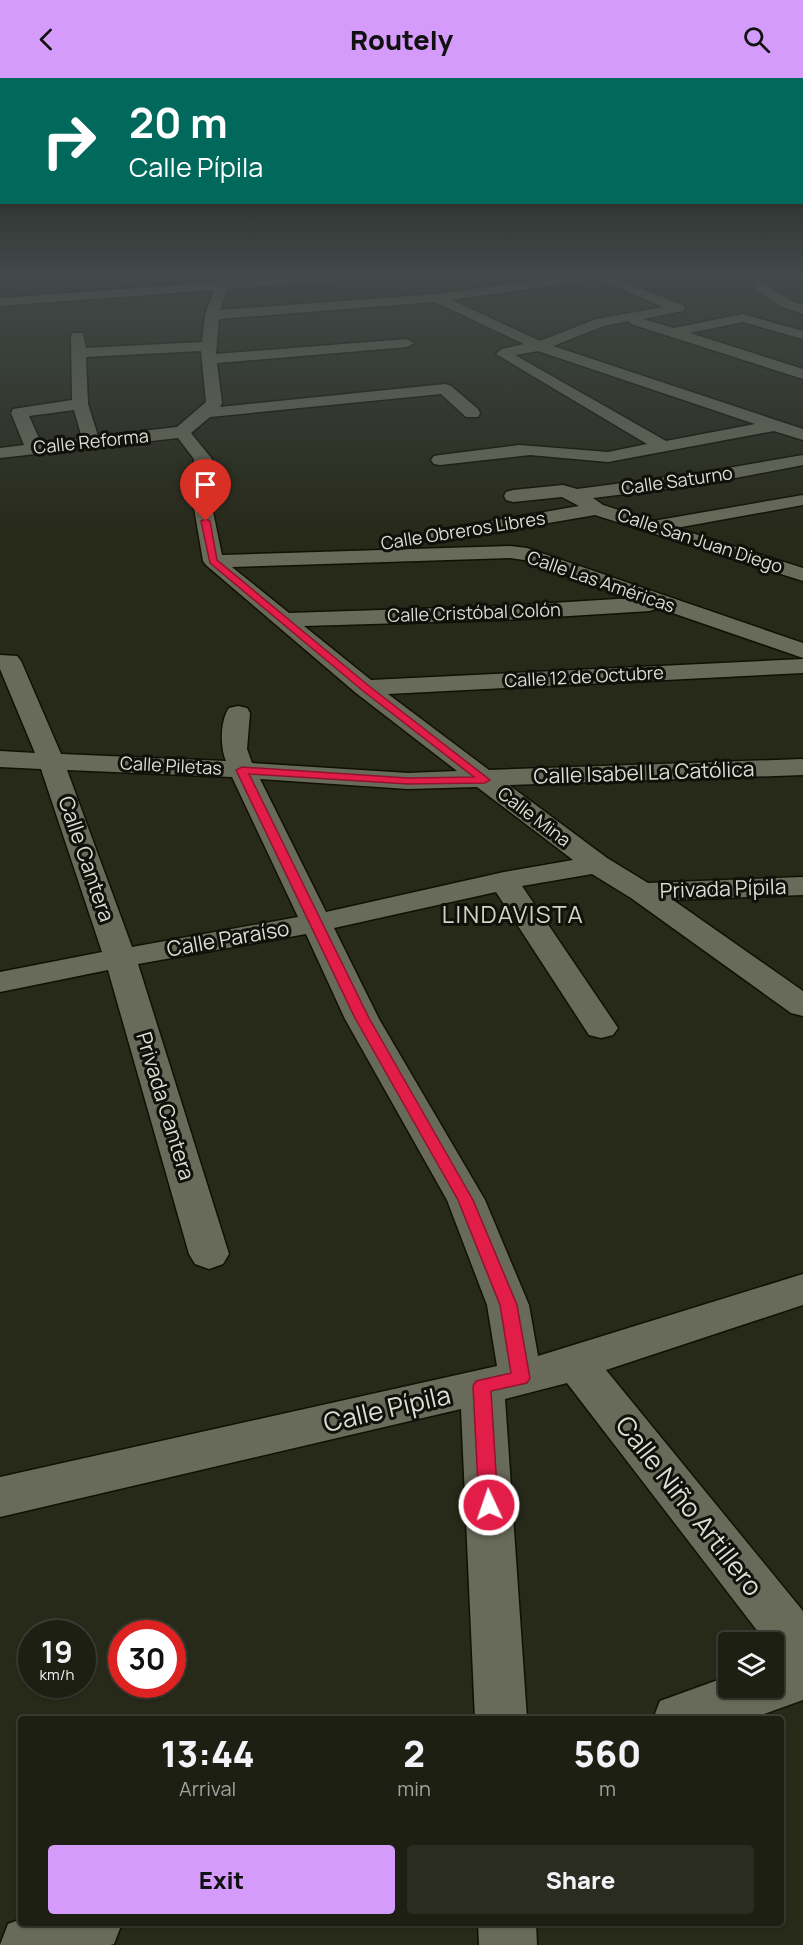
<!DOCTYPE html>
<html lang="en">
<head>
<meta charset="utf-8">
<style>
	body { margin:0; font-family:Manrope,sans-serif; background:#2a2c21; color:#f1f3f6; height:100vh; display:flex; flex-direction:column; font-size:22px; white-space:nowrap }
	* { box-sizing:border-box; margin:0 }
	p { font-size:20px; color:#a0a2a0 }
	.icon { flex:none; width:33px; height:33px; fill:none; stroke:currentColor; stroke-width:2; stroke-linecap:round; stroke-linejoin:round }
	.map { position:relative; flex:1; overflow:hidden }
	.details { position:absolute; left:18px; top:1638px; width:766px; height:210px; display:flex; flex-direction:column; background:#1d1f13; border-radius:6px; box-shadow:0 2px 4px #0004,0 0 0 2px #3b3d33 }
	.details>* { flex:none }
	.guide { position:absolute; left:0px; top:0px; width:804px; height:126px; box-shadow:0 2px 4px #0004,0 0 0 2px #3b3d33; background:#00695c; color:#fff; overflow:hidden }
	.fabs { position:absolute; left:718px; top:1554px; display:grid; gap:12px }
	.fabs a { display:grid; place-items:center; width:66px; height:66px; border-radius:6px; background:#1d1f13; box-shadow:0 2px 4px #0004,0 0 0 2px #3b3d33; font-size:30px }
	.speed { position:absolute; left:18px; top:1542px; display:flex; gap:12px; font-size:30px; font-weight:700; text-align:center }
	.speed>* { display:grid; place-content:center; width:78px; height:78px; border-radius:50%; background:#1d1f13; box-shadow:0 2px 4px #0004,0 0 0 2px #3b3d33; line-height:1 }
	.speed small { font-size:15px; font-weight:400 }
	.speed .limit { border:9px solid #d22; background:#fff; color:#111 }
	.pin { position:absolute; display:grid; place-items:center; width:51px; height:51px; color:#fff; margin:-62px -26px; border-radius:50% 50% 50% 0; rotate:-45deg; box-shadow:0 0 6px #0007 }
	.pin .icon { rotate:45deg }
	.me { position:absolute; width:66px; margin:-33px; rotate:357deg; stroke-linejoin:round; filter:drop-shadow(0 0 4px #0008) }
	.turn { display:flex; align-items:center; gap:21px; height:126px; padding:0 30px; font-size:27px }
	.turn .icon { width:78px; height:78px; stroke-width:2.5 }
	.turn b { display:block; font-size:42px; line-height:51px }
	.eta { display:flex; justify-content:space-evenly; align-items:center; height:102px; text-align:center }
	.eta b { font-size:36px; font-weight:800; line-height:42px }
	.primary-button { display:flex; gap:12px; margin-top:auto; padding:12px 30px }
	.primary-button a { flex:1; height:69px; border-radius:6px; background:#d59bfa; color:#111; font-size:24px; font-weight:800; line-height:69px; text-align:center }
	.primary-button a+a { background:#2a2c21; color:#f1f3f6 }
	header { display:flex; justify-content:space-between; align-items:center; height:78px; padding:0 30px; background:#d59bfa; color:#111; font-size:27px; font-weight:800 }
	.map>svg:first-child { display:block }
</style>
</head>
<body>
<header><svg class="icon" aria-label="back" viewBox="0 0 24 24"><path d="M15 5l-7 7 7 7"/></svg>Routely<svg class="icon" aria-label="search" viewBox="0 0 24 24"><circle cx="10" cy="10" r="6"/><path d="M15 15l6 6"/></svg></header>
<div class="map">
<svg width="803" height="1867" viewBox="0 0 803 1867">
	<rect width="100%" height="100%" fill="#272919"/>
	<g fill="none" stroke-linecap="round" stroke-linejoin="round">
		<defs>
			<g id="minor">
				<path d="M223 196H235L232 203 329 196H388L382 200 227 211 220 232 437 216 580 196H614L612 199 683 227 685 230 683 233 643 241 674 250 743 236 803 253V261L743 244 690 255 803 291V301L631 246 629 243 604 248 553 268 803 351V362L774 353 608 384 530 377 440 387 434 386 431 382 434 378 440 377 519 367 608 374 647 366 496 276 502 271 524 266 435 224 219 241 216 276 407 261 414 265 407 269 217 285 222 325 220 329 445 306 451 308 478 331 480 335 478 339H466L441 316 210 339 191 355 212 381 211 424 222 477 510 468 527 470 803 565V580L658 530 650 533 503 542 304 548 371 602 803 581V595L388 616 489 692 803 681V697L509 707 607 780 648 805 803 799V817L673 822 803 913V938L791 935 631 820 592 796 522 808 618 950 613 957 601 960 589 957 496 814 334 850 379 941 485 1122 529 1227 538 1278 803 1196V1227L606 1292 803 1533V1622L750 1641H653L660 1623 729 1598V1610H774V1582L779 1581 774 1574V1564H766L567 1305 505 1321 527 1641H475L461 1331 0 1439V1399L497 1288 487 1227 447 1122 345 941 306 856 138 886 229 1176 223 1186 209 1191 195 1186 189 1176 108 892 0 914V894L102 874 41 691 0 689V673L35 675 0 591V577L17 578 21 583 61 676 226 683C220 669 220 643 229 630L238 628 247 630 250 635 247 671 252 685 408 695 457 693 356 615 206 487 203 483 193 424 194 381 178 360 0 380V370L24 367 11 335 13 331 72 322 71 258 73 255H83L86 270 202 264 205 237 214 212 0 228V220L218 204ZM597 201 663 229 596 241 540 263 452 222ZM201 273 206 324 177 349 98 358 88 326 86 279ZM538 273 755 346 666 363 515 277ZM74 332 82 360 41 365 29 338ZM510 480 524 482 633 520 503 528 289 535 232 489ZM67 692 232 699 298 839 132 869ZM260 701 408 711 477 709 573 782 504 794 326 834Z"/>
				<polygon points="759,202 792,223 803,227 803,236 782,229 754,211 753,206"/>
				<polygon points="803,377 803,387 699,407 593,420 603,427 653,443 803,417 803,427 676,450 803,490 803,503 595,437 433,465 426,463 423,459 426,455 433,453 579,428 562,419 513,424 506,422 504,418 506,414 513,412 563,407 577,411 699,395"/>
				<polygon points="21,1841 21,1845 122,1845 114,1866 110,1867 0,1867 8,1846"/>
				<polygon points="478,1845 536,1845 537,1867 479,1867"/>
			</g>
		</defs>
		<use href="#minor" stroke="#101104" stroke-width="3"/>
		<use href="#minor" fill="#696b5a" fill-rule="evenodd"/>
	</g>
	<linearGradient id="sky" x2="0" y2="1"><stop stop-color="#15170e"/><stop offset="0.43" stop-color="#414949"/><stop offset="1" stop-color="#414949" stop-opacity="0"/></linearGradient>
	<rect width="803" height="457" fill="url(#sky)"/>
	<polygon fill="#e11d48" stroke="#92132f" stroke-width="1.5" points="206,441 210,443 217,482 369,608 490,702 485,705 408,706 249,696 369,940 473,1122 517,1227 530,1300 527,1305 491,1313 498,1427 496,1433 489,1435 482,1433 479,1427 473,1308 476,1303 511,1295 500,1227 458,1122 355,940 236,692 242,689 408,700 474,699 362,612 210,485 201,443"/>
	<g text-anchor="middle" stroke-width="6" stroke-linejoin="round" paint-order="stroke">
		<g font-size="18" fill="#dcddd3" stroke="#10110a">
			<text transform="translate(91 364) rotate(-6)" y="6">Calle Reforma</text>
			<text transform="translate(677 403) rotate(-8)" y="6">Calle Saturno</text>
			<text transform="translate(463 453) rotate(-9)" y="6">Calle Obreros Libres</text>
			<text transform="translate(700 463) rotate(18)" y="6">Calle San Juan Diego</text>
			<text transform="translate(601 504) rotate(19)" y="6">Calle Las Américas</text>
			<text transform="translate(474 535) rotate(-2)" y="6">Calle Cristóbal Colón</text>
			<text transform="translate(584 599) rotate(-3)" y="6">Calle 12 de Octubre</text>
			<text transform="translate(171 688) rotate(3)" y="6">Calle Piletas</text>
			<text transform="translate(534 739) rotate(37)" y="6">Calle Mina</text>
		</g>
		<g font-size="21" fill="#dcddd3" stroke="#10110a">
			<text transform="translate(644 695) rotate(-2)" y="7">Calle Isabel La Católica</text>
			<text transform="translate(86 781) rotate(71)" y="7">Calle Cantera</text>
			<text transform="translate(723 811) rotate(-2)" y="7">Privada Pípila</text>
			<text transform="translate(228 861) rotate(-10)" y="7">Calle Paraíso</text>
			<text transform="translate(165 1028) rotate(73)" y="7">Privada Cantera</text>
		</g>
		<g font-size="24" letter-spacing="1.5" fill="#d2d5c1" stroke="#10110a">
			<text x="513" y="845">LINDAVISTA</text>
		</g>
		<g font-size="26" fill="#dcddd3" stroke="#10110a">
			<text transform="translate(387 1331) rotate(-13)" y="9">Calle Pípila</text>
			<text transform="translate(689 1428) rotate(52)" y="9">Calle Niño Artillero</text>
		</g>
	</g>
</svg>
<div class="fabs">
<a><svg class="icon" aria-label="layers" viewBox="0 0 24 24"><path d="M12 4l9 5-9 5-9-5zM3 14l9 5 9-5"/></svg></a>
</div>
<div class="speed"><div>19<small>km/h</small></div><div class="limit">30</div></div>
<div class="pin" style="left:206px;top:443px;background:#d93025"><svg class="icon" aria-label="arrive" viewBox="0 0 24 24"><path d="M6 21V4h12l-3 4 3 4H6"/></svg></div>
<svg class="me" style="left:489px;top:1427px" viewBox="-20 -20 40 40"><circle r="17" fill="#e11d48" stroke="#fff" stroke-width="3"/><path d="M0-11L8 9 0 5-8 9z" fill="#fff"/></svg>
<div class="guide">
<div class="turn"><svg class="icon" aria-label="right" viewBox="0 0 24 24"><path d="M7 20v-9h11M14 6l5 5-5 5"/></svg><div><b>20 m</b>Calle Pípila</div></div>
</div>
<section class="details">
<div class="eta">
<div><b>13:44</b><p>Arrival</p></div>
<div><b>2</b><p>min</p></div>
<div><b>560</b><p>m</p></div>
</div>
<div class="primary-button"><a>Exit</a><a>Share</a></div>
</section>
</div>
</body>
</html>
